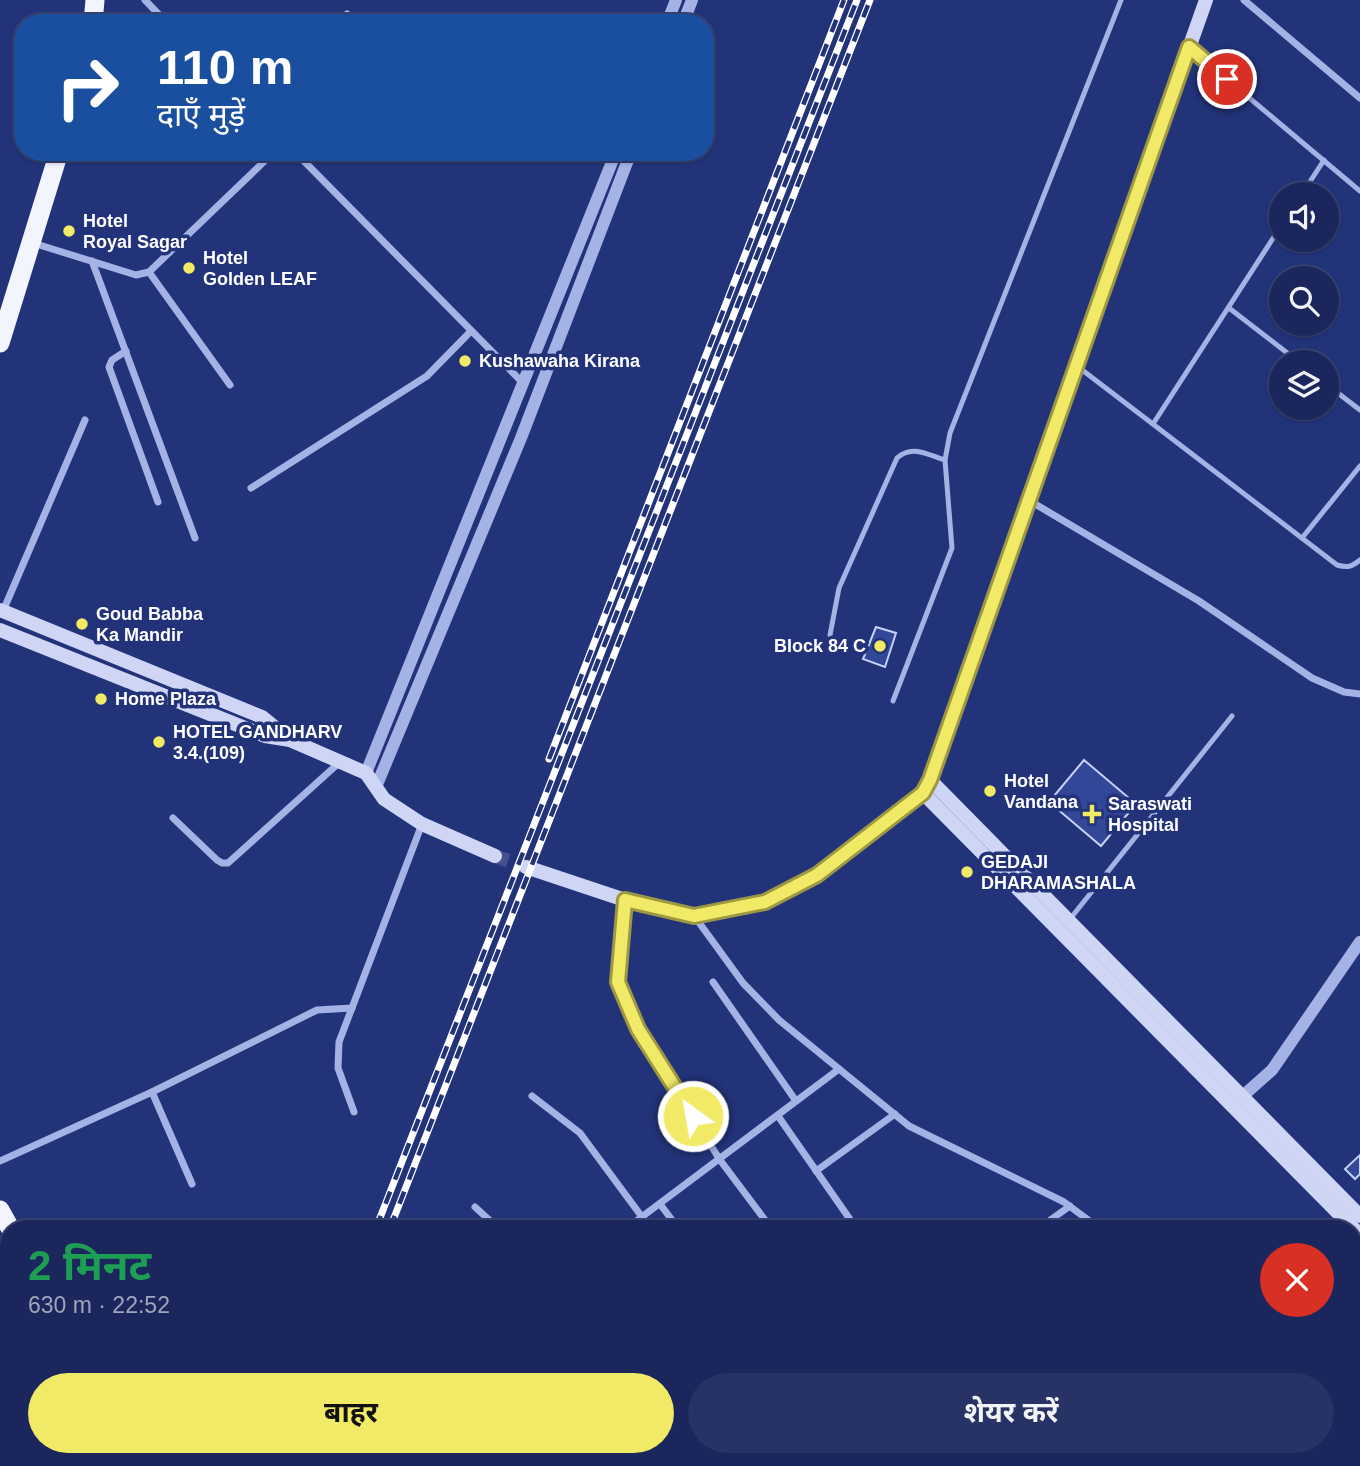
<!DOCTYPE html>
<html lang="hi">
<head>
<meta charset="utf-8">
<style>
	body { margin:0; font-family:Arial,"Noto Sans Devanagari",sans-serif; background:#273265; color:#f1f3f6; height:100vh; display:flex; flex-direction:column; font-size:26px; white-space:nowrap }
	* { box-sizing:border-box; margin:0 }
	p { font-size:23px; color:#9fa5bb }
	.icon { flex:none; width:38px; height:38px; fill:none; stroke:currentColor; stroke-width:2; stroke-linecap:round; stroke-linejoin:round }
	.map { position:relative; flex:1; overflow:hidden }
	.side { position:absolute; left:0px; top:1220px; width:1362px; height:247px; display:flex; flex-direction:column; background:#1a265c; border-radius:28px 28px 0 0; box-shadow:0 2px 5px #0004,0 0 0 2px #384372 }
	.side>* { flex:none }
	.guide { position:absolute; left:14px; top:14px; width:700px; height:147px; border-radius:28px; box-shadow:0 2px 5px #0004,0 0 0 2px #384372; background:#1a4fa0; color:#fff; overflow:hidden }
	.buttons { position:absolute; left:1269px; top:182px; display:grid; gap:14px }
	.buttons a { display:grid; place-items:center; width:70px; height:70px; border-radius:50%; background:#1a265c; box-shadow:0 2px 5px #0004,0 0 0 2px #384372; font-size:35px }
	.pin { position:absolute; display:grid; place-items:center; width:60px; height:60px; color:#fff; margin:-30px; border:4px solid #fff; border-radius:50%; box-shadow:0 2px 7px #0007 }
	.me { position:absolute; width:77px; margin:-38px; rotate:328deg; stroke-linejoin:round; filter:drop-shadow(0 0 5px #0008) }
	.turn { display:flex; align-items:center; gap:24px; height:147px; padding:0 28px; font-size:32px }
	.turn .icon { width:91px; height:91px; stroke-width:2.5 }
	.turn b { display:block; font-size:49px; line-height:60px }
	.round { display:grid; place-items:center; flex:none; width:74px; height:74px; border-radius:37px; background:#273265 }
	.head { display:flex; align-items:center; justify-content:space-between; height:119px; padding:0 28px }
	h1 { font-size:42px; font-weight:700; line-height:52px; color:#1e9e55 }
	.cta { display:flex; gap:14px; margin-top:auto; padding:14px 28px }
	.cta a { flex:1; height:80px; border-radius:42px; background:#f1ea67; color:#111; font-size:28px; font-weight:700; line-height:80px; text-align:center }
	.cta a+a { background:#273265; color:#f1f3f6 }
	.map>svg:first-child { display:block }
</style>
</head>
<body>
<div class="map">
<svg width="1360" height="1466" viewBox="0 0 1360 1466">
	<rect width="100%" height="100%" fill="#22337a"/>
	<g fill="#324798" stroke="#c8d1f4" stroke-width="2">
		<polygon points="876,627 896,633 885,667 863,659"/>
		<polygon points="1084,760 1136,804 1101,846 1049,802"/>
		<polygon points="1360,1155 1360,1174 1355,1179 1345,1169"/>
	</g>
	<g fill="none" stroke-linecap="round" stroke-linejoin="round">
		<polyline stroke="#43528e" stroke-width="14" stroke-dasharray="14 7" stroke-linecap="butt" points="495,856 526,867"/>
		<g stroke="#a5b2e5" stroke-width="5">
			<polyline points="1191,49 1360,191"/>
			<polyline points="1302,194 1324,160"/>
			<polyline points="1229,308 1299,362"/>
			<path d="M1077 366 1337 565C1347 568 1352 567 1360 560"/>
			<polyline points="1326,384 1360,410"/>
			<polyline points="1153,424 1281,226"/>
			<polyline points="1302,538 1360,466"/>
			<path d="M830 635 839 588 897 458C912 444 928 455 945 460"/>
			<polyline points="893,701 952,548 945,460 950,433 1121,0"/>
			<polyline points="1070,919 1232,716"/>
		</g>
		<g stroke="#a5b2e5" stroke-width="7">
			<polyline points="145,0 167,23"/>
			<polyline points="1244,0 1360,98"/>
			<polyline points="336,23 347,14"/>
			<polyline points="295,152 523,383"/>
			<polyline points="33,243 136,275 149,272 274,152"/>
			<polyline points="92,261 195,538"/>
			<polyline points="149,272 230,385"/>
			<polyline points="126,351 112,360 109,367 158,502"/>
			<polyline points="251,488 427,376 471,331"/>
			<polyline points="1030,501 1199,601 1312,678 1344,692 1360,694"/>
			<polyline points="3,611 85,420"/>
			<polyline points="173,818 217,860 222,863 228,863 340,762"/>
			<polyline points="625,900 618,982 638,1029 720,1160 771,1228"/>
			<polyline points="695,917 743,983 779,1020 909,1126 1064,1202 1099,1228"/>
			<polyline points="713,982 796,1101"/>
			<polyline points="152,1092 192,1184"/>
			<polyline points="532,1096 580,1133 642,1217"/>
			<polyline points="354,1112 338,1068 339,1042 422,824"/>
			<polyline points="778,1116 856,1228"/>
			<polyline points="0,1161 152,1092 317,1010 352,1008"/>
			<polyline points="816,1171 895,1114"/>
			<polyline points="660,1204 678,1228"/>
			<polyline points="475,1207 498,1228"/>
			<polyline points="627,1228 839,1069"/>
			<polyline points="1039,1228 1070,1206"/>
			<polyline points="1235,1228 1236,1228"/>
			<polyline points="1353,1268 1360,1261"/>
			<polyline points="0,1307 9,1301"/>
			<polyline points="481,1458 490,1466"/>
			<polyline points="739,1458 745,1466"/>
			<polyline points="934,1458 941,1466"/>
			<polyline points="1168,1458 1189,1466"/>
			<polyline points="1324,1458 1331,1466"/>
			<polyline points="366,1466 368,1458"/>
			<polyline points="659,1466 672,1458"/>
			<polyline points="772,1466 782,1458"/>
			<polyline points="837,1466 848,1458"/>
			<polyline points="1032,1466 1039,1458"/>
			<polyline points="1141,1466 1145,1458"/>
		</g>
		<g stroke="#a5b2e5" stroke-width="12">
			<polyline points="667,23 676,0"/>
			<polyline points="683,23 692,0"/>
			<polyline points="366,773 616,152"/>
			<polyline points="376,787 521,438 631,152"/>
			<polyline points="1236,1102 1272,1070 1360,942"/>
		</g>
		<g stroke="#ced5f5" stroke-width="14">
			<polyline points="0,610 262,717 289,739"/>
			<polyline points="0,630 265,736 290,740 366,773 384,799 422,824 495,856"/>
			<polyline points="930,780 1360,1216"/>
			<polyline points="923,793 1360,1235"/>
			<polyline points="526,867 625,900 694,916 765,902 817,875 923,793 930,780 1206,0"/>
		</g>
		<g stroke="#f2f4fe" stroke-width="19">
			<polyline points="93,23 95,0"/>
			<polyline points="0,343 59,152"/>
			<polyline points="0,1210 10,1228"/>
			<polyline points="64,1466 74,1458"/>
		</g>
		<defs>
			<g id="rail">
				<polyline points="549,759 844,0"/>
				<polyline points="376,1228 857,0"/>
				<polyline points="390,1228 870,0"/>
				<polyline points="283,1466 286,1458"/>
				<polyline points="297,1466 300,1458"/>
			</g>
		</defs>
		<use href="#rail" stroke="#fff" stroke-width="7"/>
		<use href="#rail" stroke="#22337a" stroke-width="4.5" stroke-dasharray="13" stroke-linecap="butt"/>
	</g>
	<g fill="none" stroke-linecap="round" stroke-linejoin="round">
		<defs>
			<polyline id="route" points="693,1116 638,1029 618,982 625,900 694,916 765,902 817,875 923,793 930,780 1189,47 1227,79"/>
		</defs>
		<use href="#route" stroke="#9d9843" stroke-width="18"/>
		<use href="#route" stroke="#f1ea67" stroke-width="12"/>
	</g>
	<g fill="#f1ea67" stroke="#22337a" stroke-width="2.5">
		<circle cx="69" cy="231" r="7"/>
		<circle cx="189" cy="268" r="7"/>
		<circle cx="465" cy="361" r="7"/>
		<circle cx="82" cy="624" r="7"/>
		<circle cx="880" cy="646" r="7"/>
		<circle cx="101" cy="699" r="7"/>
		<circle cx="159" cy="742" r="7"/>
		<circle cx="990" cy="791" r="7"/>
		<path d="M1088.5 803.5h7v7h7v7h-7v7h-7v-7h-7v-7h7z"/>
		<circle cx="967" cy="872" r="7"/>
	</g>
	<g text-anchor="middle" stroke-width="7" stroke-linejoin="round" paint-order="stroke">
		<g font-size="18" font-weight="bold" fill="#fff" stroke="#22337a" text-anchor="start">
			<text x="83" y="227">Hotel<tspan x="83" dy="21">Royal Sagar</tspan></text>
			<text x="203" y="264">Hotel<tspan x="203" dy="21">Golden LEAF</tspan></text>
			<text x="479" y="367">Kushawaha Kirana</text>
			<text x="96" y="620">Goud Babba<tspan x="96" dy="21">Ka Mandir</tspan></text>
			<text x="866" y="652" text-anchor="end">Block 84 C</text>
			<text x="115" y="705">Home Plaza</text>
			<text x="173" y="738">HOTEL GANDHARV<tspan x="173" dy="21">3.4.(109)</tspan></text>
			<text x="1004" y="787">Hotel<tspan x="1004" dy="21">Vandana</tspan></text>
			<text x="1108" y="810">Saraswati<tspan x="1108" dy="21">Hospital</tspan></text>
			<text x="981" y="868">GEDAJI<tspan x="981" dy="21">DHARAMASHALA</tspan></text>
		</g>
	</g>
</svg>
<div class="buttons">
<a><svg class="icon" aria-label="sound" viewBox="0 0 24 24"><path d="M4 9h4l5-4v14l-5-4H4zM17 9q2 3 0 6"/></svg></a>
<a><svg class="icon" aria-label="search" viewBox="0 0 24 24"><circle cx="10" cy="10" r="6"/><path d="M15 15l6 6"/></svg></a>
<a><svg class="icon" aria-label="layers" viewBox="0 0 24 24"><path d="M12 4l9 5-9 5-9-5zM3 14l9 5 9-5"/></svg></a>
</div>
<div class="pin" style="left:1227px;top:79px;background:#d93025"><svg class="icon" aria-label="arrive" viewBox="0 0 24 24"><path d="M6 21V4h12l-3 4 3 4H6"/></svg></div>
<svg class="me" style="left:693px;top:1116px" viewBox="-20 -20 40 40"><circle r="17" fill="#f1ea67" stroke="#fff" stroke-width="3"/><path d="M0-11L8 9 0 5-8 9z" fill="#fff"/></svg>
<div class="guide">
<div class="turn"><svg class="icon" aria-label="right" viewBox="0 0 24 24"><path d="M7 20v-9h11M14 6l5 5-5 5"/></svg><div><b>110 m</b>दाएँ मुड़ें</div></div>
</div>
<section class="side">
<div class="head"><div><h1>2 मिनट</h1><p>630 m · 22:52</p></div><a class="round" style="background:#d93025;color:#fff"><svg class="icon" aria-label="close" viewBox="0 0 24 24"><path d="M6 6l12 12M18 6L6 18"/></svg></a></div>
<div class="cta"><a>बाहर</a><a>शेयर करें</a></div>
</section>
</div>
</body>
</html>
